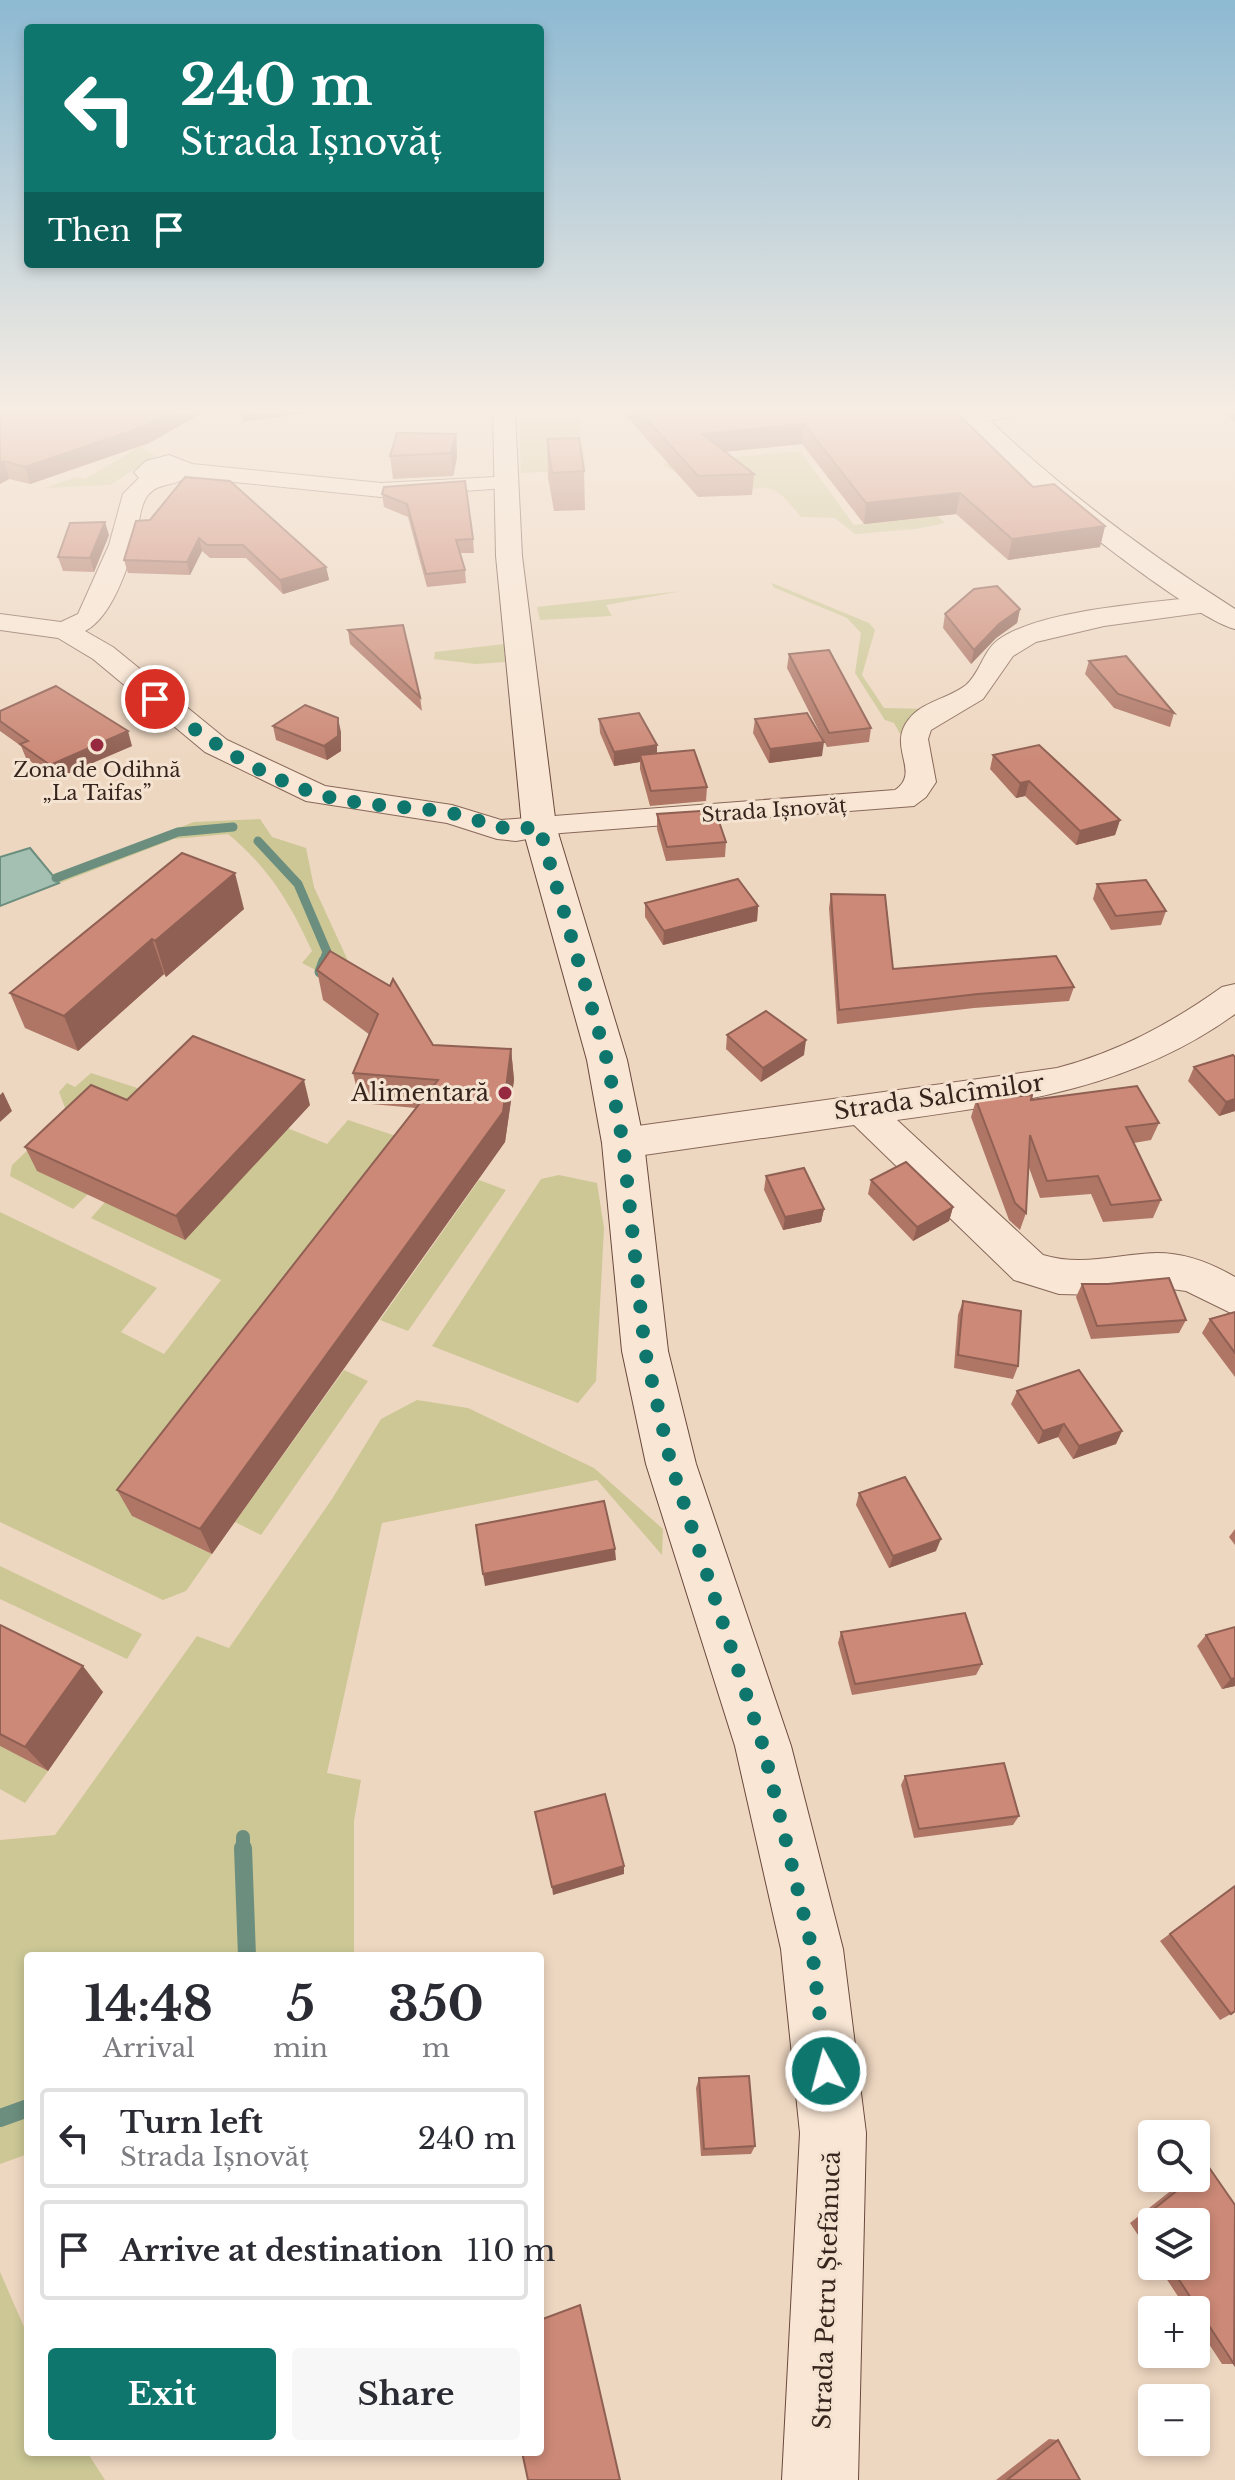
<!DOCTYPE html>
<html lang="en">
<head>
<meta charset="utf-8">
<style>
	body { margin:0; font-family:"Libre Baskerville",serif; background:#f7f7f7; color:#2b2b33; height:100vh; display:flex; flex-direction:column; font-size:30px; white-space:nowrap }
	* { box-sizing:border-box; margin:0 }
	p { font-size:26px; color:#7c7c81 }
	.icon { flex:none; width:44px; height:44px; fill:none; stroke:currentColor; stroke-width:2; stroke-linecap:round; stroke-linejoin:round }
	.map { position:relative; flex:1; overflow:hidden }
	.sheet { position:absolute; left:24px; top:1952px; width:520px; height:504px; display:flex; flex-direction:column; background:#fff; border-radius:8px; box-shadow:0 4px 12px #0003 }
	.sheet>* { flex:none }
	.guide { position:absolute; left:24px; top:24px; width:520px; height:244px; border-radius:8px; box-shadow:0 4px 12px #0003; background:#0f766e; color:#fff; overflow:hidden }
	.fabs { position:absolute; left:1138px; top:2120px; display:grid; gap:16px }
	.fabs a { display:grid; place-items:center; width:72px; height:72px; border-radius:8px; background:#fff; box-shadow:0 4px 12px #0003; font-size:40px }
	.pin { position:absolute; display:grid; place-items:center; width:68px; height:68px; color:#fff; margin:-34px; border:4px solid #fff; border-radius:50%; box-shadow:0 2px 8px #0007 }
	.me { position:absolute; width:88px; margin:-44px; rotate:353deg; stroke-linejoin:round; filter:drop-shadow(0 0 6px #0008) }
	.turn { display:flex; align-items:center; gap:28px; height:168px; padding:0 24px; font-size:36px }
	.turn .icon { width:104px; height:104px; stroke-width:2.5 }
	.turn b { display:block; font-size:56px; line-height:68px }
	.then { display:flex; align-items:center; height:76px; padding:0 24px; background:#0003; gap:16px; font-size:30px }
	.eta { display:flex; justify-content:space-evenly; align-items:center; height:136px; text-align:center }
	.eta b { font-size:48px; font-weight:700; line-height:56px }
	.button { display:flex; gap:16px; margin-top:auto; padding:16px 24px }
	.button a { flex:1; height:92px; border-radius:8px; background:#0f766e; color:#fff; font-size:32px; font-weight:700; line-height:92px; text-align:center }
	.button a+a { background:#f7f7f7; color:#2b2b33 }
	ul { padding:0; list-style:none }
	li { display:flex; align-items:center; gap:24px; height:100px; margin:0 16px 12px; padding:0 8px; border:4px solid #e1e1e2; border-radius:8px }
	li div { flex:1 }
	li b { display:block; font-size:30px }
	li em { font-style:normal }
	.map>svg:first-child { display:block }
</style>
</head>
<body>
<div class="map">
<svg width="1235" height="2480" viewBox="0 0 1235 2480">
	<rect width="100%" height="100%" fill="#eed7c1"/>
	<g fill="#ccc795">
		<polygon points="559,413 560,417 579,418 586,470 521,473 519,414"/>
		<polygon points="110,426 155,456 110,485 45,488 77,477 85,479 135,450 122,446"/>
		<path d="M800 451 854 525 936 514 945 523 916 529 855 534 835 518 801 517C769 477 769 487 721 495L695 469 675 472 662 464Z"/>
		<polygon points="772,583 869,623 875,630 862,675 884,708 929,709 902,737 894,723 885,720 855,673 861,633 847,618 773,587"/>
		<polygon points="682,591 606,605 612,616 540,620 537,607"/>
		<polygon points="504,644 505,662 476,664 434,659 435,652"/>
		<path d="M260 819 272 837 306 848 314 887 349 963 333 979 302 963 312 951C290 903 270 869 228 834L174 839 60 883 53 875 194 822Z"/>
		<polygon points="91,1073 165,1097 178,1084 327,1144 348,1120 417,1143 132,1516 212,1554 186,1591 163,1600 0,1522 0,1212 157,1288 121,1332 164,1354 221,1280 91,1218 105,1202 88,1194 73,1209 10,1176 12,1165 67,1113 59,1092 67,1083 75,1087"/>
		<polygon points="559,1175 597,1183 604,1228 596,1381 578,1403 432,1346 541,1179"/>
		<polygon points="479,1180 506,1190 408,1331 380,1320"/>
		<polygon points="344,1370 368,1381 261,1535 235,1522"/>
		<polygon points="417,1400 468,1408 594,1468 663,1529 662,1555 597,1480 382,1523 327,1773 361,1780 354,1821 354,1956 28,1956 28,2154 0,2164 0,1840 55,1835 197,1636 229,1648 332,1499 381,1419"/>
		<polygon points="0,1566 142,1634 127,1659 0,1599"/>
		<polygon points="0,1746 48,1771 25,1803 0,1789"/>
		<polygon points="0,2272 28,2336 28,2452 87,2452 105,2480 0,2480"/>
	</g>
	<polygon fill="#a4c0b2" stroke="#6b8e7e" stroke-width="2" points="30,848 59,883 0,906 0,857"/>
	<g fill="none" stroke-linecap="round" stroke-linejoin="round">
		<g stroke="#6b8e7e" stroke-width="9">
			<polyline points="258,841 298,884 327,952 323,963"/>
			<polyline points="56,878 178,832 233,827"/>
		</g>
		<polyline stroke="#6b8e7e" stroke-width="11" points="320,972 324,961"/>
		<polyline stroke="#6b8e7e" stroke-width="14" points="243,1837 243,1850"/>
		<g stroke="#6b8e7e" stroke-width="18">
			<polyline points="243,1848 247,1956"/>
			<polyline points="0,2118 28,2108"/>
		</g>
		<defs>
			<g id="minor">
				<polygon points="968,412 1011,412 1008,417 973,424 962,417"/>
				<path d="M169 455 192 464 381 483 513 476 517 481 505 488 381 497 186 477C174 487 159 482 148 495 139 506 139 529 135 542 127 570 111 618 85 631L113 647 227 740 325 786 452 805 501 820 895 790C922 772 886 747 909 719 923 701 948 699 966 685 980 673 983 651 998 640 1041 609 1153 603 1207 596L1216 598 1220 604 1216 610 1207 612 1104 626 1036 642 1013 656 983 699 931 730 928 739 936 782 926 797 914 806 561 833 516 841 497 839 447 823 306 801 205 752 93 659 58 638 0 630V614L61 622 78 614 109 545 123 494 139 478 134 472 146 461Z"/>
				<path d="M1235 984V1014C1133 1088 1018 1103 897 1120L1043 1255C1082 1267 1118 1254 1157 1253 1186 1253 1211 1263 1235 1277V1315L1186 1291 1158 1287 1101 1295 1059 1294 1014 1280 854 1125 623 1158 609 1153 603 1143 609 1133 623 1128 1057 1068C1118 1052 1170 1024 1222 987Z"/>
			</g>
			<g id="secondary">
				<polygon points="493,412 515,412 522,556 556,826 627,1060 644,1143 668,1351 696,1464 791,1746 843,1949 866,2133 858,2480 782,2480 800,2133 781,1949 735,1746 646,1464 622,1351 602,1143 587,1060 522,826 496,556"/>
				<path d="M957 412H981C1058 487 1144 551 1235 609V629C1188 618 982 454 957 412Z"/>
			</g>
		</defs>
		<use href="#minor" stroke="#876859" stroke-width="2"/>
		<use href="#secondary" stroke="#69493c" stroke-width="2"/>
		<use href="#minor" fill="#f9e6d4" fill-rule="evenodd"/>
		<use href="#secondary" fill="#f9e6d4" fill-rule="evenodd"/>
	</g>
	<g fill="#af7666">
		<polygon points="0,412 204,412 149,443 30,484 9,479 0,484"/>
		<polygon points="622,412 956,412 1033,487 1105,526 1100,547 1008,560 956,514 864,524 802,444 725,452 754,474 752,495 698,497 627,417 627,412"/>
		<polygon points="1223,412 1235,412 1235,422"/>
		<polygon points="456,434 457,457 453,476 393,479 390,456"/>
		<polygon points="547,439 584,471 585,510 554,511 548,477"/>
		<polygon points="384,487 473,539 474,553 460,553 465,570 466,583 427,587 408,517 384,507 382,494"/>
		<polygon points="150,520 326,567 329,580 283,594 246,558 210,558 202,551 190,575 128,573 124,560"/>
		<polygon points="109,535 94,572 63,571 58,557"/>
		<polygon points="1020,609 1017,623 996,638 971,664 943,628 945,614"/>
		<polygon points="348,630 420,697 422,711 350,644"/>
		<polygon points="789,654 871,728 869,742 827,747 787,668"/>
		<polygon points="1089,661 1174,713 1170,727 1114,708 1085,674"/>
		<polygon points="0,711 132,746 55,779 26,758 21,746 0,731"/>
		<polygon points="599,719 657,754 707,787 706,801 650,806 640,769 640,762 614,766 600,733"/>
		<polygon points="755,719 822,756 769,763 753,733"/>
		<polygon points="273,726 341,732 341,751 327,760 276,740"/>
		<polygon points="993,755 1120,820 1115,835 1076,845 1025,796 1016,798 990,769"/>
		<polygon points="657,814 726,842 725,857 666,861 657,829"/>
		<polygon points="182,853 244,909 166,977 164,974 78,1051 25,1028 10,993"/>
		<polygon points="1097,884 1166,911 1161,925 1111,930 1093,899"/>
		<polygon points="831,894 893,969 1074,987 1069,1001 974,1008 837,1024 829,908"/>
		<polygon points="645,903 758,906 757,921 663,945 645,917"/>
		<polygon points="317,970 433,1045 511,1049 514,1080 505,1142 212,1554 132,1516 117,1490 416,1108 360,1103 353,1073 370,1035 323,1000"/>
		<polygon points="727,1035 804,1055 761,1082 726,1049"/>
		<polygon points="1194,1067 1235,1111 1219,1116 1188,1081"/>
		<polygon points="976,1100 1031,1100 1159,1123 1151,1140 1134,1143 1161,1200 1153,1218 1103,1222 1091,1194 1040,1198 1028,1165 1026,1213 1020,1230 1009,1220 971,1117"/>
		<polygon points="310,1105 185,1240 37,1171 25,1147"/>
		<polygon points="766,1176 824,1209 821,1222 783,1230 764,1190"/>
		<polygon points="871,1180 953,1207 949,1221 913,1241 868,1194"/>
		<polygon points="1082,1284 1186,1320 1179,1333 1091,1339 1076,1297"/>
		<polygon points="963,1301 1018,1366 1013,1379 954,1368 958,1315"/>
		<polygon points="1235,1312 1235,1377 1202,1333 1210,1319"/>
		<polygon points="1017,1391 1122,1431 1116,1444 1073,1459 1058,1437 1038,1444 1011,1404"/>
		<polygon points="859,1493 936,1551 889,1568 856,1505"/>
		<polygon points="1235,1529 1235,1545 1229,1537"/>
		<polygon points="0,1625 103,1692 48,1771 0,1746"/>
		<polygon points="841,1632 982,1664 976,1675 852,1695 838,1643"/>
		<polygon points="1206,1635 1235,1686 1222,1689 1197,1646"/>
		<polygon points="905,1776 1019,1816 1013,1825 914,1838 901,1785"/>
		<polygon points="1235,1886 1231,2014 1220,2020 1160,1941"/>
		<polygon points="699,2078 755,2146 751,2154 701,2156 696,2088"/>
		<polygon points="1208,2166 1234,2364 1222,2364 1196,2324 1196,2310 1187,2310 1158,2266 1196,2266 1152,2222 1152,2256 1130,2223 1187,2178 1196,2178 1196,2171 1197,2170"/>
		<polygon points="1049,2439 1058,2440 1080,2480 996,2480"/>
	</g>
	<g fill="#8f6053">
		<polygon points="171,412 204,412 149,443 30,484 25,467"/>
		<polygon points="241,412 313,412 243,422"/>
		<polygon points="804,424 802,444 701,454 702,434"/>
		<polygon points="456,434 457,457 453,476 451,453"/>
		<polygon points="4,461 9,479 0,484 0,463"/>
		<polygon points="960,493 956,514 864,524 866,503"/>
		<polygon points="105,522 109,535 94,572 90,558"/>
		<polygon points="1105,526 1100,547 1008,560 1012,539"/>
		<polygon points="199,538 202,551 190,575 187,562"/>
		<polygon points="326,567 329,580 283,594 280,580"/>
		<polygon points="1020,609 1017,623 996,638 971,664 974,650 999,624"/>
		<polygon points="338,718 341,732 341,751 327,760 324,746"/>
		<polygon points="128,731 132,746 55,779 50,765"/>
		<polygon points="824,742 822,756 769,763 770,749"/>
		<polygon points="657,745 657,759 640,755 640,762 614,766 614,752"/>
		<polygon points="1029,781 1025,796 1016,798 1020,783"/>
		<polygon points="1120,820 1115,835 1076,845 1080,831"/>
		<polygon points="235,873 244,909 166,977 155,941"/>
		<polygon points="758,906 757,921 663,945 664,931"/>
		<polygon points="152,939 164,974 78,1051 64,1016"/>
		<polygon points="806,1040 804,1055 761,1082 763,1068"/>
		<polygon points="511,1049 514,1080 505,1142 212,1554 200,1529"/>
		<polygon points="304,1080 310,1105 185,1240 176,1216"/>
		<polygon points="3,1092 12,1111 0,1122 0,1095"/>
		<polygon points="1235,1099 1235,1111 1219,1116 1226,1102"/>
		<polygon points="953,1207 949,1221 913,1241 917,1227"/>
		<polygon points="824,1209 821,1222 783,1230 785,1217"/>
		<polygon points="1064,1424 1058,1437 1038,1444 1043,1431"/>
		<polygon points="1122,1431 1116,1444 1073,1459 1079,1446"/>
		<polygon points="941,1539 936,1551 889,1568 893,1556"/>
		<polygon points="615,1549 616,1560 485,1586 483,1574"/>
		<polygon points="83,1666 103,1692 48,1771 25,1747"/>
		<polygon points="1235,1678 1235,1686 1222,1689 1231,1679"/>
		<polygon points="624,1866 624,1874 553,1895 552,1887"/>
	</g>
	<g fill="#cc8977" stroke="#8f6053" stroke-width="2">
		<polygon points="0,412 171,412 145,426 25,467 4,461 0,463"/>
		<polygon points="640,412 956,412 1033,487 1054,484 1105,526 1012,539 960,493 866,503 804,424 702,434 754,474 698,476"/>
		<polygon points="397,433 456,434 451,453 390,456"/>
		<polygon points="579,438 584,471 552,473 547,439"/>
		<polygon points="185,477 230,481 326,567 280,580 243,545 207,545 199,538 187,562 124,560 136,521 150,520"/>
		<polygon points="465,481 473,539 456,540 465,570 426,574 407,504 382,494 384,487"/>
		<polygon points="105,522 90,558 58,557 70,523"/>
		<polygon points="997,586 1020,609 999,624 974,650 945,614 974,589"/>
		<polygon points="403,625 420,697 348,630"/>
		<polygon points="829,650 871,728 829,733 789,654"/>
		<polygon points="1126,656 1174,713 1118,694 1089,661"/>
		<polygon points="56,686 128,731 50,765 20,744 28,741 0,721 0,711"/>
		<polygon points="305,705 338,718 338,736 324,746 273,726"/>
		<polygon points="639,713 657,745 614,752 599,719"/>
		<polygon points="807,713 824,742 770,749 755,719"/>
		<polygon points="1039,745 1120,820 1080,831 1029,781 1020,783 993,755"/>
		<polygon points="694,750 707,787 651,791 640,755"/>
		<polygon points="715,810 726,842 667,847 657,814"/>
		<polygon points="182,853 235,873 155,941 152,939 64,1016 10,993"/>
		<polygon points="738,879 758,906 664,931 645,903"/>
		<polygon points="1146,880 1166,911 1116,916 1097,884"/>
		<polygon points="831,894 885,895 893,969 1056,956 1074,987 978,994 839,1010"/>
		<polygon points="330,951 390,986 393,979 433,1045 511,1049 503,1112 200,1529 117,1490 438,1080 353,1073 378,1014 317,970"/>
		<polygon points="766,1011 806,1040 763,1068 727,1035"/>
		<polygon points="193,1036 304,1080 176,1216 25,1147 91,1085 127,1100"/>
		<polygon points="1233,1055 1235,1057 1235,1099 1226,1102 1194,1067"/>
		<polygon points="1137,1086 1159,1123 1126,1127 1161,1200 1111,1205 1098,1176 1047,1181 1030,1135 1026,1213 1015,1203 976,1100 1032,1095 1031,1100"/>
		<polygon points="906,1162 953,1207 917,1227 871,1180"/>
		<polygon points="804,1168 824,1209 785,1217 766,1176"/>
		<polygon points="1169,1278 1186,1320 1097,1326 1082,1284 1108,1284"/>
		<polygon points="963,1301 1021,1311 1018,1366 958,1355"/>
		<polygon points="1235,1312 1235,1353 1210,1319"/>
		<polygon points="1079,1370 1122,1431 1079,1446 1064,1424 1043,1431 1017,1391"/>
		<polygon points="905,1477 941,1539 893,1556 859,1493"/>
		<polygon points="604,1501 615,1549 483,1574 476,1525"/>
		<polygon points="965,1613 982,1664 855,1684 841,1632"/>
		<polygon points="0,1625 83,1666 25,1747 0,1734"/>
		<polygon points="1235,1627 1235,1678 1231,1679 1206,1635"/>
		<polygon points="1004,1763 1019,1816 919,1829 905,1776"/>
		<polygon points="605,1794 624,1866 552,1887 535,1812"/>
		<polygon points="1235,1886 1235,2011 1231,2014 1170,1934"/>
		<polygon points="749,2076 755,2146 704,2149 699,2078"/>
		<polygon points="1208,2166 1235,2205 1234,2364 1170,2266 1196,2266 1196,2222 1152,2222 1152,2238 1140,2220 1193,2178 1196,2178 1196,2176"/>
		<polygon points="580,2305 620,2480 528,2480 522,2452 540,2452 540,2320"/>
		<polygon points="1058,2440 1080,2480 1007,2480"/>
	</g>
	<linearGradient id="sky" x2="0" y2="1"><stop stop-color="#8db9d2"/><stop offset="0.54" stop-color="#f7ede3"/><stop offset="1" stop-color="#f7ede3" stop-opacity="0"/></linearGradient>
	<rect width="1235" height="759" fill="url(#sky)"/>
	<g fill="none" stroke-linecap="round" stroke-linejoin="round">
		<path stroke="#0f766e" stroke-width="14" stroke-dasharray="0 25.2" d="M155 699C204 738 258 776 318 794 360 807 407 805 451 813 486 820 500 835 539 826L607 1060 623 1143 645 1351 671 1464 763 1746 812 1949 826 2071"/>
	</g>
	<g fill="#962940" stroke="#f5e3d1" stroke-width="3">
		<circle cx="97" cy="745" r="8"/>
		<circle cx="505" cy="1093" r="8"/>
	</g>
	<g text-anchor="middle" stroke-width="6" stroke-linejoin="round" paint-order="stroke">
		<g font-size="20" fill="#37241d" stroke="#f5e3d1">
			<text x="97" y="777">Zona de Odihnă<tspan x="97" dy="23">„La Taifas”</tspan></text>
		</g>
		<g font-size="20" fill="#37241d" stroke="#f5e3d1">
			<text transform="translate(774 810) rotate(-4)" y="7">Strada Ișnovăț</text>
		</g>
		<g font-size="24" fill="#37241d" stroke="#f5e3d1" text-anchor="end">
			<text x="489" y="1101">Alimentară</text>
		</g>
		<g font-size="24" fill="#37241d" stroke="#f5e3d1">
			<text transform="translate(939 1097) rotate(-8)" y="8">Strada Salcîmilor</text>
			<text transform="translate(827 2290) rotate(-88)" y="8">Strada Petru Ștefănucă</text>
		</g>
	</g>
</svg>
<div class="fabs">
<a><svg class="icon" aria-label="search" viewBox="0 0 24 24"><circle cx="10" cy="10" r="6"/><path d="M15 15l6 6"/></svg></a>
<a><svg class="icon" aria-label="layers" viewBox="0 0 24 24"><path d="M12 4l9 5-9 5-9-5zM3 14l9 5 9-5"/></svg></a>
<a>+</a>
<a>−</a>
</div>
<div class="pin" style="left:155px;top:699px;background:#d93025"><svg class="icon" aria-label="arrive" viewBox="0 0 24 24"><path d="M6 21V4h12l-3 4 3 4H6"/></svg></div>
<svg class="me" style="left:826px;top:2071px" viewBox="-20 -20 40 40"><circle r="17" fill="#0f766e" stroke="#fff" stroke-width="3"/><path d="M0-11L8 9 0 5-8 9z" fill="#fff"/></svg>
<div class="guide">
<div class="turn"><svg class="icon" aria-label="left" viewBox="0 0 24 24"><path d="M17 20v-9H6M10 6l-5 5 5 5"/></svg><div><b>240 m</b>Strada Ișnovăț</div></div>
<div class="then">Then<svg class="icon" aria-label="arrive" viewBox="0 0 24 24"><path d="M6 21V4h12l-3 4 3 4H6"/></svg></div>
</div>
<section class="sheet">
<div class="eta">
<div><b>14:48</b><p>Arrival</p></div>
<div><b>5</b><p>min</p></div>
<div><b>350</b><p>m</p></div>
</div>
<ul>
<li><svg class="icon" aria-label="left" viewBox="0 0 24 24"><path d="M17 20v-9H6M10 6l-5 5 5 5"/></svg><div><b>Turn left</b><p>Strada Ișnovăț</p></div><em>240 m</em></li>
<li><svg class="icon" aria-label="arrive" viewBox="0 0 24 24"><path d="M6 21V4h12l-3 4 3 4H6"/></svg><div><b>Arrive at destination</b></div><em>110 m</em></li>
</ul>
<div class="button"><a>Exit</a><a>Share</a></div>
</section>
</div>
</body>
</html>
